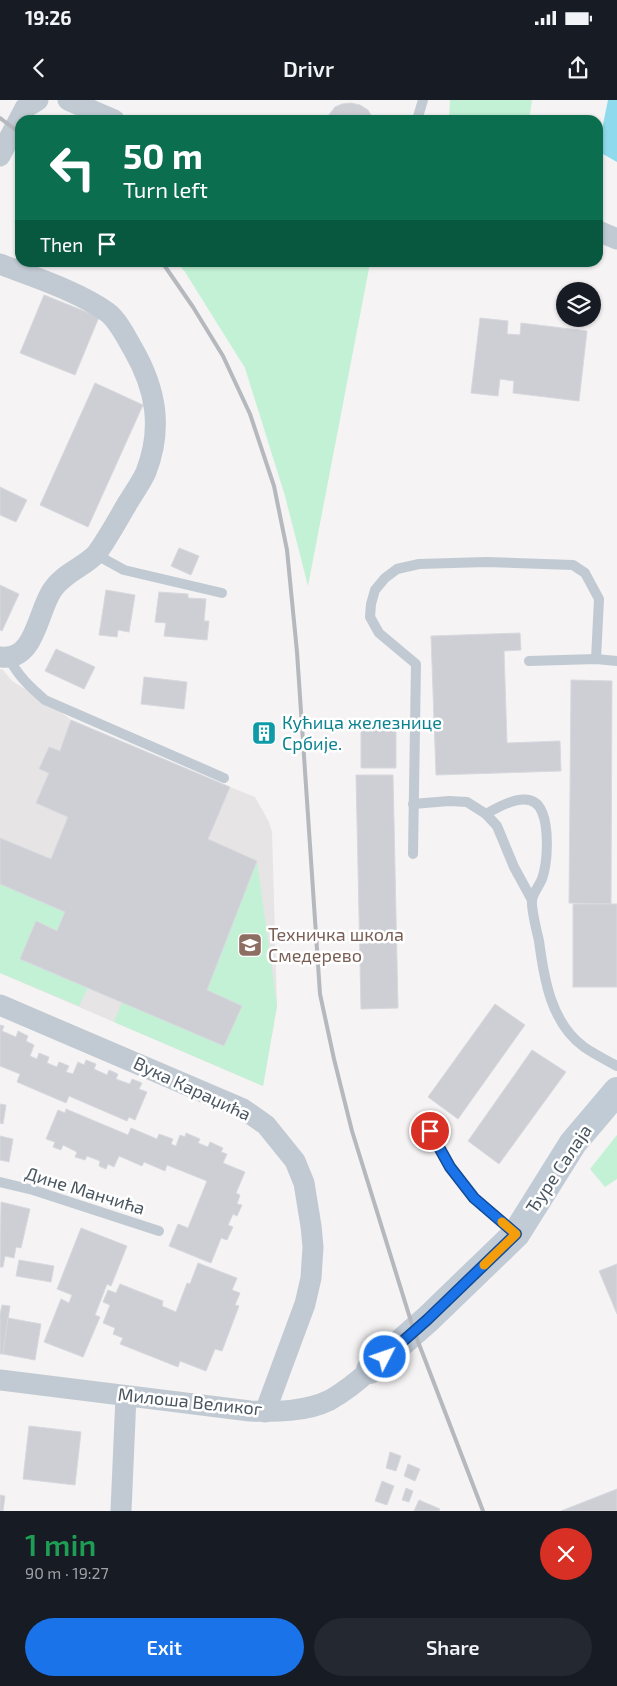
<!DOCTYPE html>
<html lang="en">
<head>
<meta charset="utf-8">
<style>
	body { margin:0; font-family:"Exo 2",sans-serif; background:#242831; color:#f1f3f6; height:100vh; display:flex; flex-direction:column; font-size:19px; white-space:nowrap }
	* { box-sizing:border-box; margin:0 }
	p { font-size:16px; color:#9ea1a6 }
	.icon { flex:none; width:28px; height:28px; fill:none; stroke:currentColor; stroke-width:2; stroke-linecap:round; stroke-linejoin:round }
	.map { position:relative; height:1411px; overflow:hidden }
	.panel { display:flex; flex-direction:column; background:#171b24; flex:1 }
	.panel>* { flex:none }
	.top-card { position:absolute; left:15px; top:15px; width:588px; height:152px; border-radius:15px; box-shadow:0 1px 4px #0004; background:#0b6e4f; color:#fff; overflow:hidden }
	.controls { position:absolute; left:556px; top:182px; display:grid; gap:10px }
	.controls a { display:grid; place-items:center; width:45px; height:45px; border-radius:50%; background:#171b24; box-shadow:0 1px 4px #0004; font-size:25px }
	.pin { position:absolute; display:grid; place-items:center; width:42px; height:42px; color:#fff; margin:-21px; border:2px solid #fff; border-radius:50%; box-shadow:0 1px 5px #0007 }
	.me { position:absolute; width:55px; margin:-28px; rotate:49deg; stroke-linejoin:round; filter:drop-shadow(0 0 4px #0008) }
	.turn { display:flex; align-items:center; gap:18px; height:105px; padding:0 25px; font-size:22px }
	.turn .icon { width:65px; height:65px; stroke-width:2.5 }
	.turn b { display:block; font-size:35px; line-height:42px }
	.then { display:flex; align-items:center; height:48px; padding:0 25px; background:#0003; gap:10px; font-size:19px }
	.round { display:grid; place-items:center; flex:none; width:52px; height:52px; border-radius:26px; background:#242831 }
	.headline { display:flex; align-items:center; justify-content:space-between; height:85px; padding:0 25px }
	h1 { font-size:30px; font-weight:600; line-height:38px; color:#1e9e55 }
	.button { display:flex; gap:10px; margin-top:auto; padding:10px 25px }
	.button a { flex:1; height:58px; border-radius:30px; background:#1a73e8; color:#fff; font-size:20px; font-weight:600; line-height:58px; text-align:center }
	.button a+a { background:#242831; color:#f1f3f6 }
	.status { display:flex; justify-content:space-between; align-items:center; height:35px; padding:0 25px; background:#171b24; direction:ltr }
	.status svg { height:14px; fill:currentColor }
	header { display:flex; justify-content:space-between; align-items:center; height:65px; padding:0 25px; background:#171b24; font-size:22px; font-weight:600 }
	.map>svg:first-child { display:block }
</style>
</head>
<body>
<div class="status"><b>19:26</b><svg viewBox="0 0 49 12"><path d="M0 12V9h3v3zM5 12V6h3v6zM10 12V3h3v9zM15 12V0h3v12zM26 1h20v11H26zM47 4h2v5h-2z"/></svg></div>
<header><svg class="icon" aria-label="back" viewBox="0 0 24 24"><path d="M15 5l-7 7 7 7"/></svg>Drivr<svg class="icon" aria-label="share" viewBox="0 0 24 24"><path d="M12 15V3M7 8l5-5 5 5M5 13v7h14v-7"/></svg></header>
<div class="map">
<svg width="617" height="1411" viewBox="0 0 617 1411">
	<rect width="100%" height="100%" fill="#f5f3f3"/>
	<g fill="#e6e4e5">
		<polygon points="0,569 3,570 12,581 53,606 71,620 60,651 49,647 39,669 49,673 36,703 68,717 51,759 0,738"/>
		<polygon points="230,687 255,697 269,722 272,732 277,906 263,986 0,873 0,784 57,831 36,822 20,859 224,945 242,906 207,890 257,761 208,739"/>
	</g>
	<g fill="#c3f1d5">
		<polygon points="450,0 532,0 529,20 449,20"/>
		<polygon points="178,163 370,163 308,486 285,396 245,268 185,172"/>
		<polygon points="257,761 277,906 263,986 114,922 122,902 224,945 242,906 207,890"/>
		<polygon points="0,784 65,812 57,831 36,822 20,859 88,888 79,906 0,873"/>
		<polygon points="617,1035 617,1079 605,1087 590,1069"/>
	</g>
	<polygon fill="#90daee" points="608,0 617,0 617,62 603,54 600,39"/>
	<g fill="#cdcfd5" stroke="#d7d9de">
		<polygon points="351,3 360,5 368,10 374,20 325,20 335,7 342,4"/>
		<polygon points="44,195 99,217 75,275 20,253"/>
		<polygon points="480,218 508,221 507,234 520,235 521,223 587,231 579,301 513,293 514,281 500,279 498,296 471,293"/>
		<polygon points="95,283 143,305 88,427 40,405"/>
		<polygon points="0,387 27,400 16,422 0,415"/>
		<polygon points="179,448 199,456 191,475 171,466"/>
		<polygon points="0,485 19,494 2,531 0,530"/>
		<polygon points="106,490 135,495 129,532 118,530 117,537 99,535"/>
		<polygon points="159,492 188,494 188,498 206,499 204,521 209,521 207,540 164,536 166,523 155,522"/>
		<polygon points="520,533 521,550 504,551 507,643 560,641 561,671 436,675 431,536"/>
		<polygon points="56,549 95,567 84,589 45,571"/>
		<polygon points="144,577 187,582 184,609 141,604"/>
		<polygon points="571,580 612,581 611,804 569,803"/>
		<polygon points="71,620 230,687 208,739 257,761 207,890 242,906 224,946 20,859 36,821 57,831 65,812 0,784 0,738 51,759 68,717 36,703 49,673 39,669 49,647 60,651"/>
		<polygon points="270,622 272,643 258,644 256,623"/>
		<polygon points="361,623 396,624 396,668 361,668"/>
		<polygon points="356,675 393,675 398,908 361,909"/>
		<rect x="573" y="804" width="44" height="83"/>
		<polygon points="495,904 525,925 458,1019 428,997"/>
		<polygon points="0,925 4,926 2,931 16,937 18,931 28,936 26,941 34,945 30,956 37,959 39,953 49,957 47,963 57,967 59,962 69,966 66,972 73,974 78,962 84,965 86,960 96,964 94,969 107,975 109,970 118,974 116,979 124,982 130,984 132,979 142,983 139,989 147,992 135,1020 129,1017 127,1021 69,996 66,1003 17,982 20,974 0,966"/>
		<polygon points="532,950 566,972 499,1064 468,1041"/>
		<polygon points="0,1004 6,1005 3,1024 0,1023"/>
		<polygon points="66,1009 128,1035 131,1028 157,1039 159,1034 173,1039 171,1044 176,1046 180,1035 185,1037 186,1033 200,1039 198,1043 208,1047 210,1042 223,1048 221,1052 227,1054 223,1063 245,1072 236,1093 240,1095 237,1104 242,1105 237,1116 233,1114 228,1125 233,1127 227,1140 221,1138 211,1163 169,1146 178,1124 188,1128 207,1081 167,1065 165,1071 144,1062 142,1066 119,1056 114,1067 108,1064 106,1069 99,1066 100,1061 87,1056 85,1060 75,1057 77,1052 63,1045 61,1050 53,1047 55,1042 46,1039 58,1010 65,1013"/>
		<polygon points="0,1036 13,1039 9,1062 0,1060"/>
		<polygon points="1,1102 30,1109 21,1148 16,1147 14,1158 5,1156 3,1167 0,1167"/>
		<polygon points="81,1128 127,1146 111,1186 107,1184 102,1197 95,1215 100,1217 83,1257 44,1242 61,1199 69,1203 72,1195 57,1189"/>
		<polygon points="19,1160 54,1166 51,1182 16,1176"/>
		<polygon points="198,1163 237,1178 232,1190 240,1193 235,1205 239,1206 222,1251 215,1249 206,1271 180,1261 178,1267 120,1244 123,1238 113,1234 115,1228 103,1223 110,1205 103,1202 108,1190 116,1193 120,1184 163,1201 162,1206 176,1212 187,1183 190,1184"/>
		<polygon points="617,1164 617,1214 599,1171"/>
		<polygon points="2,1205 10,1206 3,1254 0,1254 0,1214"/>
		<polygon points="8,1218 41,1224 35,1260 3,1254"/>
		<polygon points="29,1326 81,1332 75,1385 23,1379"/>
		<polygon points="390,1352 401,1356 396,1371 386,1368"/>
		<polygon points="408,1364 420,1369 415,1381 404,1376"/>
		<polygon points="382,1381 394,1386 387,1405 375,1401"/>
		<polygon points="406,1388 413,1391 409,1402 402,1400"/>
		<polygon points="617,1389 617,1411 561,1411"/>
		<polygon points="0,1395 5,1396 3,1411 0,1411"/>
		<polygon points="419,1400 440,1409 439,1411 414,1411"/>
	</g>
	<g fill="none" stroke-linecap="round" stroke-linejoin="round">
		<g stroke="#c1cad2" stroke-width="10">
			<polyline points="417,20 423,0"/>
			<polyline points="95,454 124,470 222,493"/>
			<path d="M9 558C18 576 30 587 45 600L224 678"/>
			<polyline points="529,561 596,559 617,561"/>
			<path d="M413 704 449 701 467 702 486 714C500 706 532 687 542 712 549 728 548 762 542 779 539 786 533 793 532 800 531 809 537 832 539 841 544 879 551 923 584 947 594 954 606 960 617 966"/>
			<polyline points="486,714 497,726 514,767 532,800"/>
			<polyline points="413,754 416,564 379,533 370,517 371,504 375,490 385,478 397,469 419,464 486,462 573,465 585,473 599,499 596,559"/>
			<polyline points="430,1031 450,1067 474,1098 516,1134"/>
			<polyline points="0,1082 33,1090 159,1131"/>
		</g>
		<g stroke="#c1cad2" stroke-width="21">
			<polyline points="68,0 114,20"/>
			<polyline points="0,56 25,8 38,0"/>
			<polyline points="598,131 617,139"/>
			<path d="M0 164C33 177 78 191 107 212 118 220 126 237 133 249 156 289 163 328 146 372 141 383 133 394 127 404 117 421 108 438 97 453 86 466 65 472 53 489 37 511 36 562 0 557"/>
			<polyline points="0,905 243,1009 266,1025 295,1061 304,1083 311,1126 313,1147 311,1178 305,1204 265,1312"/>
			<path d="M0 1280 250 1311C275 1312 306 1312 330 1300 344 1292 358 1281 370 1270"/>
			<polyline points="121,1411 126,1296"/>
		</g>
		<polyline stroke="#c1cbd6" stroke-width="28" points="370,1270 428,1219 516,1134 573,1043 617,991"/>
		<g stroke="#b5b8bd" stroke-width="4">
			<polyline points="0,18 20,33"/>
			<polyline points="162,162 193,207 223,256 250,314 274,386 287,450 297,552 320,894 334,959 352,1031 414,1231 483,1411"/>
		</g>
	</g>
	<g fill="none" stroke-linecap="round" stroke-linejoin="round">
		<defs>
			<polyline id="route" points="385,1257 428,1219 516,1134 474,1098 450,1067 430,1031"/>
		</defs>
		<use href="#route" stroke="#114b97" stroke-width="12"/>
		<use href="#route" stroke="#1a73e8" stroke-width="9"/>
		<polyline stroke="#f59e0b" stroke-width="9" points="484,1165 516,1134 502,1122"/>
	</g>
	<defs>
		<symbol id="building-square" viewBox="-11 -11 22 22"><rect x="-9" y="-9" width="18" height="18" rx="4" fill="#0f9aa8" stroke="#fff"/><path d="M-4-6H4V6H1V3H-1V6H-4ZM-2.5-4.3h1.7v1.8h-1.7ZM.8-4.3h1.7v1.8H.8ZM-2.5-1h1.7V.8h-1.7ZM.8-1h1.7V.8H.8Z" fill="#fff"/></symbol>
		<symbol id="school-square" viewBox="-11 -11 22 22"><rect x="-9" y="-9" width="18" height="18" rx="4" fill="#8d6e63" stroke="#fff"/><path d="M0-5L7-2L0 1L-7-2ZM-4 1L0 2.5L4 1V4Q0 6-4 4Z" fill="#fff"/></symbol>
	</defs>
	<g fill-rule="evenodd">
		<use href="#building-square" x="250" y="619" width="28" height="28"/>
		<use href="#school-square" x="236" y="831" width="28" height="28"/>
	</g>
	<g text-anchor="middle" stroke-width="5" stroke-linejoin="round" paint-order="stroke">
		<g font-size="18" fill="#0d838f" stroke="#fff" text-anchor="start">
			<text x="282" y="629">Кућица железнице<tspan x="282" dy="21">Србије.</tspan></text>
		</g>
		<g font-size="18" fill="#785e54" stroke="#fff" text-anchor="start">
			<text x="268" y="841">Техничка школа<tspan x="268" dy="21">Смедерево</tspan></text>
		</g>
		<g font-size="18" fill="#4a5661" stroke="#fff">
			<text transform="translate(192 989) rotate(25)" y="6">Вука Караџића</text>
			<text transform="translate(559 1069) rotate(-56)" y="6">Ђуре Салаја</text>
			<text transform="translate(85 1091) rotate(17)" y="6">Дине Манчића</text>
			<text transform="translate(190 1302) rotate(6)" y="6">Милоша Великог</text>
		</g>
	</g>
</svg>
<div class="controls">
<a><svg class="icon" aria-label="layers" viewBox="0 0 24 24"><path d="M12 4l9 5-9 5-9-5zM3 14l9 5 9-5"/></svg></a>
</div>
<div class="pin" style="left:430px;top:1031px;background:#d93025"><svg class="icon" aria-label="arrive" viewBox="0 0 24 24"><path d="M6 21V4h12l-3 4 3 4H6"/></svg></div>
<svg class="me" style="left:385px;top:1257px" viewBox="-20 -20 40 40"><circle r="17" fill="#1a73e8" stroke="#fff" stroke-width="3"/><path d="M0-11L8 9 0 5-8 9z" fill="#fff"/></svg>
<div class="top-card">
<div class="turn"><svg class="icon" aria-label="left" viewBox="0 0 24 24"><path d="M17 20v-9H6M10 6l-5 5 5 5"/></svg><div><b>50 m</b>Turn left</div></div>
<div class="then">Then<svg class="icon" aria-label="arrive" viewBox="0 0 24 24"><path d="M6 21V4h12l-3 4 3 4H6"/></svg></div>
</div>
</div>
<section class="panel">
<div class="headline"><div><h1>1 min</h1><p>90 m · 19:27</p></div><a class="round" style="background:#d93025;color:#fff"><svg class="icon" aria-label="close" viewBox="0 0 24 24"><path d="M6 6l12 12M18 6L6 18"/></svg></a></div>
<div class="button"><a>Exit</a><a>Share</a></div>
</section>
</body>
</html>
